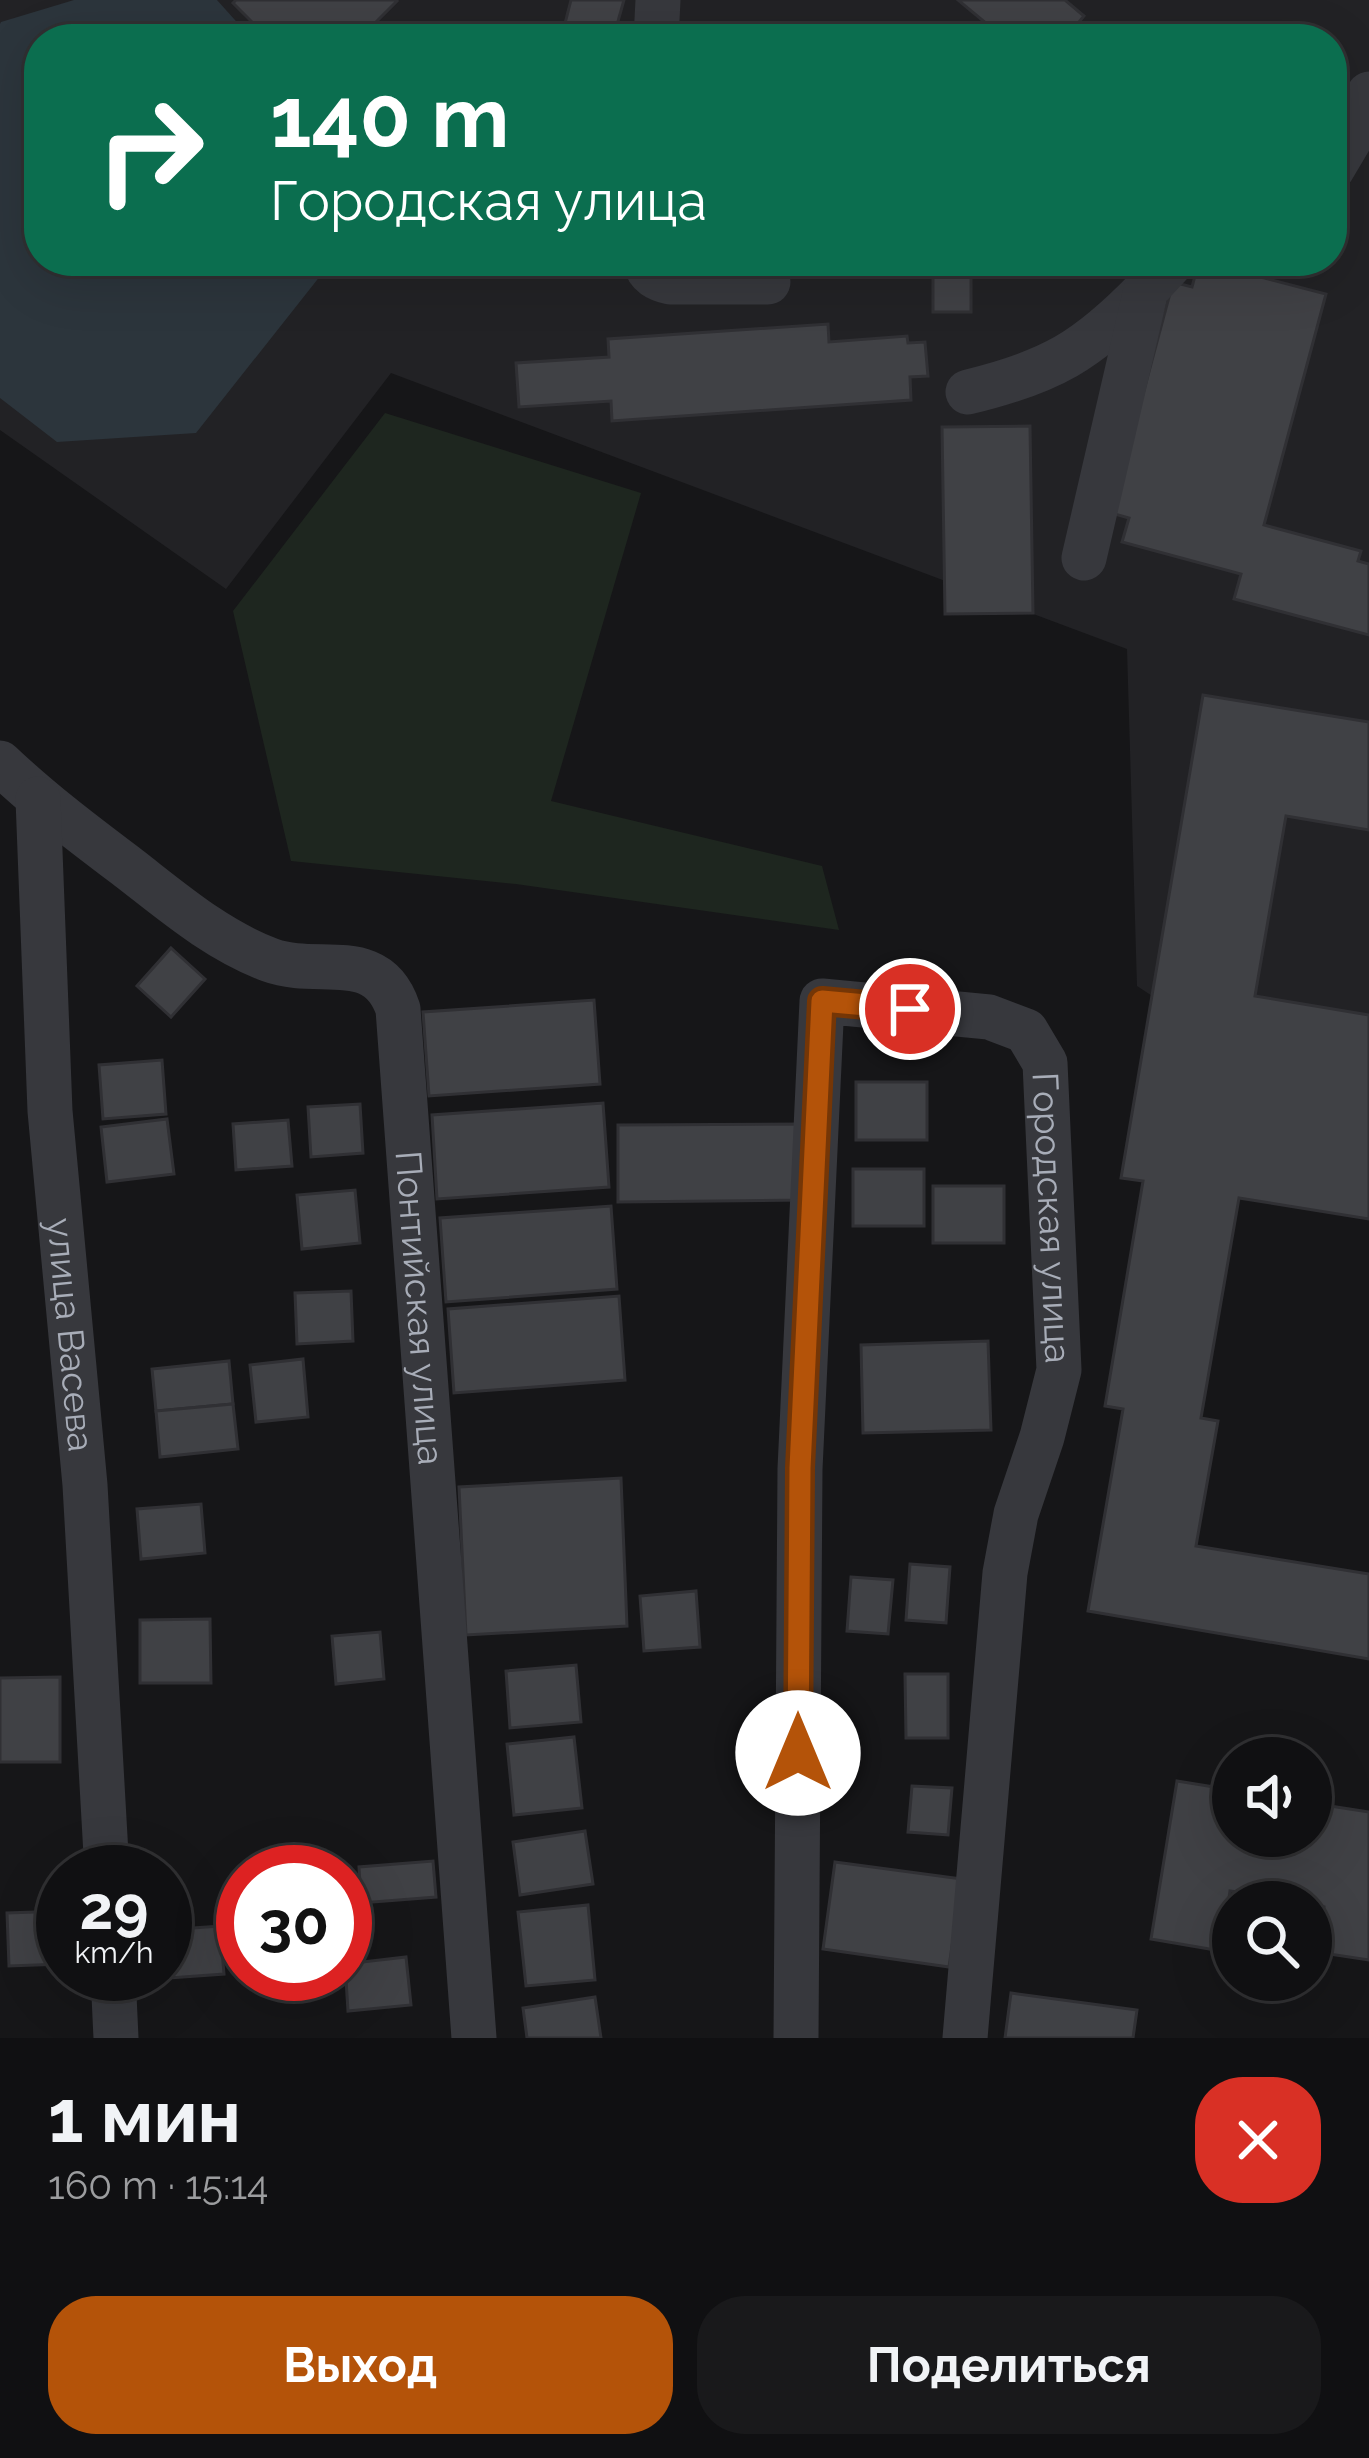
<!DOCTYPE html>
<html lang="ru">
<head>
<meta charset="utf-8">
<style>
	body { margin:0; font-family:Raleway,sans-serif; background:#19191b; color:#f1f3f6; height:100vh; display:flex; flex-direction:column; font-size:45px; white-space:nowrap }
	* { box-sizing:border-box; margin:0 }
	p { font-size:39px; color:#9c9d9f }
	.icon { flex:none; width:66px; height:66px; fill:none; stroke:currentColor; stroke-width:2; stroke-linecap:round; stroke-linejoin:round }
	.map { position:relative; height:2038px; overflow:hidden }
	.panel { display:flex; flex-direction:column; background:#101012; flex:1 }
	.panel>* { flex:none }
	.banner { position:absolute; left:24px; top:24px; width:1323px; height:252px; border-radius:48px; box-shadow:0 12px 48px #0002,0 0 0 3px #303032; background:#0b6e4f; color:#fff; overflow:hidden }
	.tools { position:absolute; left:1212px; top:1737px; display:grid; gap:24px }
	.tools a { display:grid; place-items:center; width:120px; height:120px; border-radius:50%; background:#101012; box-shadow:0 12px 48px #0002,0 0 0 3px #303032; font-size:60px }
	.speed { position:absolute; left:36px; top:1845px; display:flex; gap:24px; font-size:60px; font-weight:700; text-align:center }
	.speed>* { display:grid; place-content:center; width:156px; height:156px; border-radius:50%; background:#101012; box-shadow:0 12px 48px #0002,0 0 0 3px #303032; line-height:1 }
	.speed small { font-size:30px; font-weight:400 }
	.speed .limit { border:18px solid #d22; background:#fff; color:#111 }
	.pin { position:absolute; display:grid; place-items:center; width:102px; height:102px; color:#fff; margin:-51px; border:6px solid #fff; border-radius:50%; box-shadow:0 3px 12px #0007 }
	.me { position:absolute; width:132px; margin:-66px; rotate:0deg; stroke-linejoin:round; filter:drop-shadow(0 0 9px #0008) }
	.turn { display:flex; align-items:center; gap:42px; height:252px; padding:0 48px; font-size:54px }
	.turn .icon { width:156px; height:156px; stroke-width:2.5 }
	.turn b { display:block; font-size:84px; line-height:102px }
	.round { display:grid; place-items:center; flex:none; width:126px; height:126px; border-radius:48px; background:#19191b }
	.headline { display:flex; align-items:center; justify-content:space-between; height:204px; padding:0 48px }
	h1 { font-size:72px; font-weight:700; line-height:90px }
	.action { display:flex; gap:24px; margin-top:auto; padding:24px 48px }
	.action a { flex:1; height:138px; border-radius:48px; background:#b45309; color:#fff; font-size:48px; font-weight:700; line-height:138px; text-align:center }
	.action a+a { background:#19191b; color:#f1f3f6 }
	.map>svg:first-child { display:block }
</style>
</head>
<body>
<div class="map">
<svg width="1369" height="2038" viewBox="0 0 1369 2038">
	<rect width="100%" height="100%" fill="#161618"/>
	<path fill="#222225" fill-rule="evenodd" d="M0 0H1369V1138L1137 986 1127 649 391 373 226 589 0 430ZM39 39H1332V261H39Z"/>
	<polygon fill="#1e261f" points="385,413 641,493 551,801 822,866 839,930 516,884 291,861 233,611"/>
	<polygon fill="#2c353c" points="74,0 217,0 252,39 39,39 39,261 332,261 196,433 57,442 0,398 0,24 1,22"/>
	<g fill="#404145" stroke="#303034" stroke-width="3">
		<polygon points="236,0 396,0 397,1 359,39 342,39 330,27 319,39 269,39 233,3"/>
		<polygon points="571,0 624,0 613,39 561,39"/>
		<polygon points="958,0 1065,0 1084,16 1065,39 1005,39"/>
		<rect x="933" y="261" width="38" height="51"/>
		<polygon points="1199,261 1326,294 1264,525 1361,551 1358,561 1369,564 1369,635 1234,599 1241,574 1122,542 1129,518 1111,513 1173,282 1192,287"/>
		<polygon points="828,324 829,342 907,336 908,343 925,342 928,376 910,377 911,400 612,421 611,401 519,407 516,363 609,357 608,339"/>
		<polygon points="1030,426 1033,613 945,614 942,427"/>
		<polygon points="1203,695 1369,722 1369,830 1286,816 1255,996 1369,1015 1369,1219 1239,1198 1201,1418 1218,1421 1196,1546 1369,1574 1369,1659 1088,1611 1123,1409 1105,1406 1143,1181 1121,1178"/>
		<polygon points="171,948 205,979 171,1017 137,986"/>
		<polygon points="594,1000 600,1084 429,1096 423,1012"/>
		<polygon points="162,1060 166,1114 103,1119 99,1065"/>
		<rect x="856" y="1082" width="71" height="58"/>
		<polygon points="603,1103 609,1187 437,1199 432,1115"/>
		<polygon points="360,1104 363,1153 311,1157 308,1107"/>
		<polygon points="167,1119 174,1174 107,1182 101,1127"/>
		<polygon points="288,1120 292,1166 236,1170 233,1124"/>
		<polygon points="802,1124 802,1200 618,1202 618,1125"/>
		<rect x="853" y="1169" width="71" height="57"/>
		<rect x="933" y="1186" width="71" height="57"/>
		<polygon points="355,1190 360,1243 302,1249 297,1195"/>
		<polygon points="611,1206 617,1289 446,1302 440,1218"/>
		<polygon points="351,1291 353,1341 297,1344 295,1293"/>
		<polygon points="619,1296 625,1380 454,1393 448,1309"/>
		<polygon points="988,1341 991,1430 863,1433 861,1345"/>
		<polygon points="303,1359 308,1417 256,1422 250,1365"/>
		<polygon points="229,1361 233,1404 156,1411 152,1369"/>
		<polygon points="233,1404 238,1449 160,1457 156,1411"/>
		<polygon points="621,1478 627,1626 466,1635 459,1487"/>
		<polygon points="201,1504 205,1553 141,1559 137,1509"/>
		<polygon points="910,1564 950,1567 946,1623 906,1620"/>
		<polygon points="851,1577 893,1580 888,1634 847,1631"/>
		<polygon points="696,1591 700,1647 644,1651 640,1596"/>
		<polygon points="210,1619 211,1683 140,1683 140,1620"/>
		<polygon points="380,1632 384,1679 336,1684 332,1636"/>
		<polygon points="576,1665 581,1722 510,1728 506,1671"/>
		<polygon points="905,1674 948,1674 948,1738 906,1738"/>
		<polygon points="60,1677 60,1762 0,1762 0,1678"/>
		<polygon points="574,1737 582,1808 514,1815 507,1744"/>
		<polygon points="1177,1781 1233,1790 1233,1836 1311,1836 1311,1803 1369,1812 1369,1960 1316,1952 1324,1907 1311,1904 1311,1902 1230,1891 1221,1951 1151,1939"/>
		<polygon points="912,1786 952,1788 948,1835 908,1832"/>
		<polygon points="585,1831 593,1884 520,1895 513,1842"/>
		<polygon points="433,1861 436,1897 361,1903 359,1867"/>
		<polygon points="835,1862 962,1879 949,1967 823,1949"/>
		<polygon points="588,1905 595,1980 526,1986 518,1912"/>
		<polygon points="63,1911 63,1964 9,1966 7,1913"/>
		<polygon points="220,1926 224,1974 156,1979 156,1974 165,1974 165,1930"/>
		<polygon points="406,1957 411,2005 348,2011 345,1964"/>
		<polygon points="1011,1993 1137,2010 1133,2038 1005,2038"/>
		<polygon points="595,1997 601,2038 527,2038 523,2008"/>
	</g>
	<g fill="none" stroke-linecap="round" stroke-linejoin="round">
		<g stroke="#37383d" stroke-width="45">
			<polyline points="656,39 658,0"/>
			<polyline points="1332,169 1351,137 1369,94"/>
			<path d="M645 261C648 275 658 279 670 282H768"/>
			<path d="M968 392C1051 372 1087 351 1146 290"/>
			<polyline points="1084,558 1146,290 1173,261"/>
			<path id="s1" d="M0 763C41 802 85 835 130 869 175 904 217 940 270 960 319 978 377 946 398 1009L474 2038"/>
			<path id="s2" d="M38 799 50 1111 85 1485 107 1872"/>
			<polyline points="113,1974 116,2038"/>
			<path id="s3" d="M796 2038 800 1469 822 1001 989 1017 1026 1031 1045 1063 1059 1370 1042 1437 1016 1514 1005 1573 965 2038"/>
		</g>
	</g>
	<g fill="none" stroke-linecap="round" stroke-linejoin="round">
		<defs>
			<polyline id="route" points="798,1753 800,1468 822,1001 910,1009"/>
		</defs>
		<use href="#route" stroke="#753606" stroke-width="30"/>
		<use href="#route" stroke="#b45309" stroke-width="21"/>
	</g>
	<g text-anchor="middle" stroke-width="12" stroke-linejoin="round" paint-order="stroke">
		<g font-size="36" fill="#a8adb8" stroke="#111113">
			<text dy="13" stroke="none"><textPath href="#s3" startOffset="1437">Городская улица</textPath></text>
			<text dy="13" stroke="none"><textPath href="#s1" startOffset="783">Понтийская улица</textPath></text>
			<text dy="13" stroke="none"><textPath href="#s2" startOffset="537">улица Васева</textPath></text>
		</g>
	</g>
</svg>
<div class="tools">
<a><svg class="icon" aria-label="sound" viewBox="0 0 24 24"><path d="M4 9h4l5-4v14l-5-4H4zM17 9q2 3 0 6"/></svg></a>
<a><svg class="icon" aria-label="search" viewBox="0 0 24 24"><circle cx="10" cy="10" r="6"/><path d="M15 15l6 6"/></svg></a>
</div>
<div class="speed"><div>29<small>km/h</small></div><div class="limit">30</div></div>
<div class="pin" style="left:910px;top:1009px;background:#d93025"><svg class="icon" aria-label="arrive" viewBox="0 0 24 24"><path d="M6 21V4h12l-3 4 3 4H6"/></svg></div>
<svg class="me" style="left:798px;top:1753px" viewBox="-20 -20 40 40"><circle r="19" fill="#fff"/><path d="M0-13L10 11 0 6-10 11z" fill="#b45309"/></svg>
<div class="banner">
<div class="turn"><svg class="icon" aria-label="right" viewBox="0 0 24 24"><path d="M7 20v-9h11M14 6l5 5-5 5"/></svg><div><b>140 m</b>Городская улица</div></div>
</div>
</div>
<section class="panel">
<div class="headline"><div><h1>1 мин</h1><p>160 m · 15:14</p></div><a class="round" style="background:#d93025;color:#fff"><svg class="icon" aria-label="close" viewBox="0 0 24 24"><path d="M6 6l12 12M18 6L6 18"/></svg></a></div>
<div class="action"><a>Выход</a><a>Поделиться</a></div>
</section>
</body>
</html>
